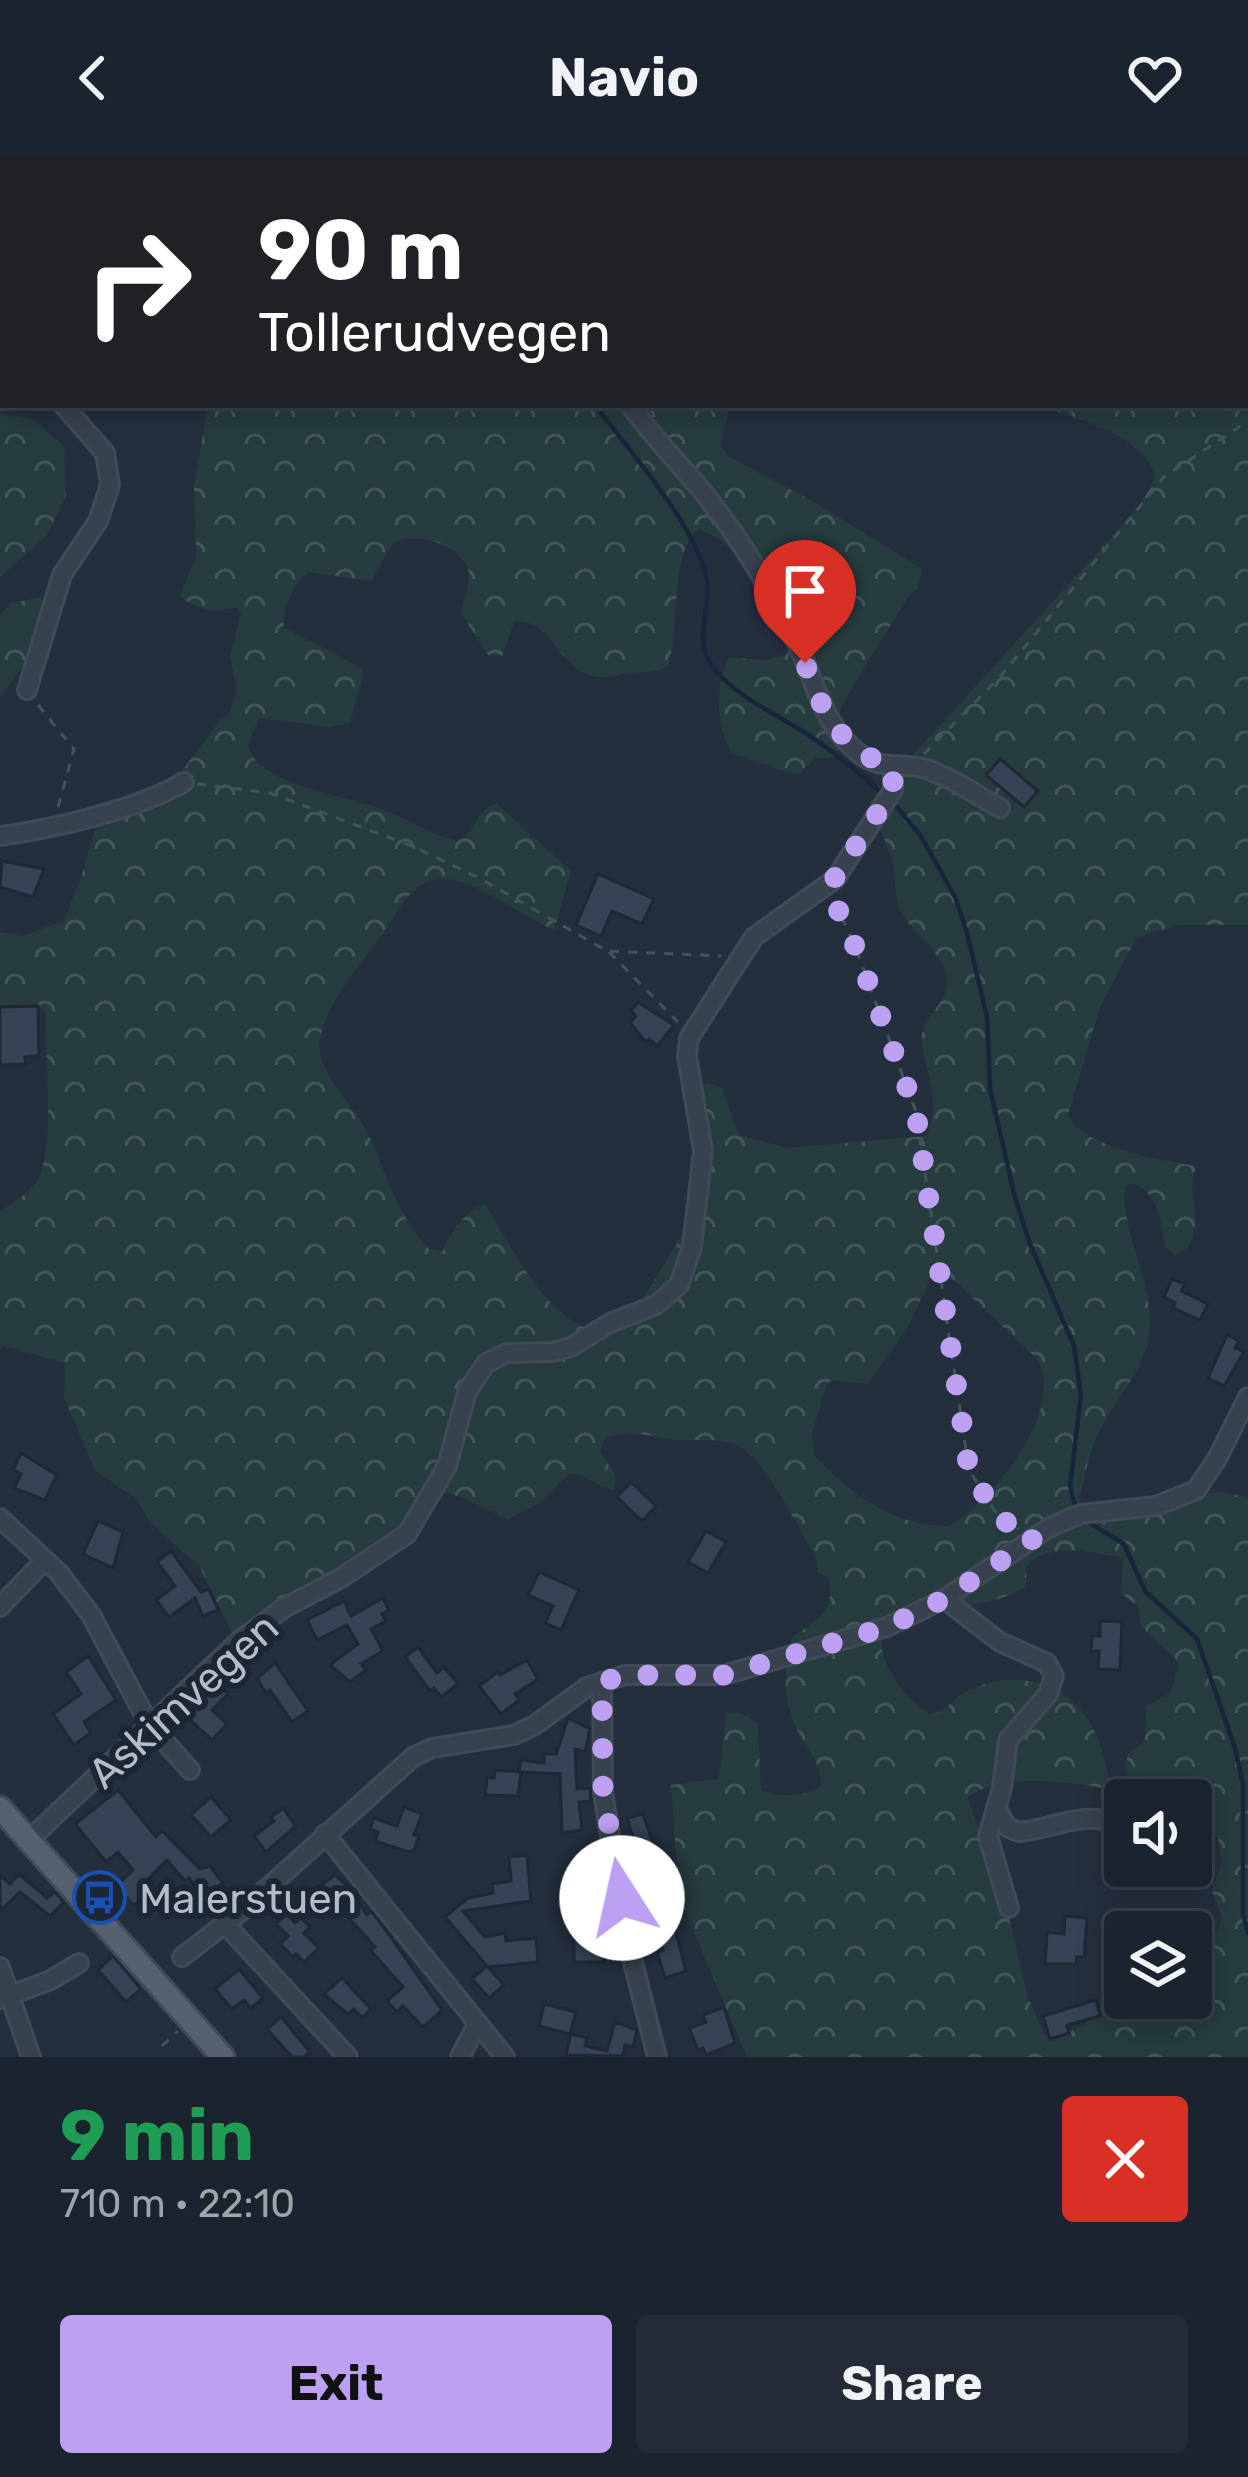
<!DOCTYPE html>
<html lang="en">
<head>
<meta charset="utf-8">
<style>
	body { margin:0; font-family:Rubik,sans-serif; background:#242b36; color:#f1f3f6; height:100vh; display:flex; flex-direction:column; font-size:45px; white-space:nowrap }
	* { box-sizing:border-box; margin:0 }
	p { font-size:39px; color:#a0a4aa }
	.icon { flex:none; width:66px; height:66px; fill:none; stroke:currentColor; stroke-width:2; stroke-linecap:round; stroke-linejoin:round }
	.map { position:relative; height:1901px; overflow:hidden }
	.sheet { display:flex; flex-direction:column; background:#1b232e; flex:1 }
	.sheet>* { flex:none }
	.banner { position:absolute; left:0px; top:0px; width:1248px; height:252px; box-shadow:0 6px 30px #0003,0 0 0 3px #39404a; background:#202124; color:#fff; overflow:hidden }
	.tools { position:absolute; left:1104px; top:1623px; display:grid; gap:24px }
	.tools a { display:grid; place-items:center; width:108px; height:108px; border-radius:12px; background:#1b232e; box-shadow:0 6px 30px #0003,0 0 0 3px #39404a; font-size:60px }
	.pin { position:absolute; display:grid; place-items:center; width:102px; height:102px; color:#fff; margin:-123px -51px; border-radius:50% 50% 50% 0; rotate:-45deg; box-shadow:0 0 12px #0007 }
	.pin .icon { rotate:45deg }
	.me { position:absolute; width:132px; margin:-66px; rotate:350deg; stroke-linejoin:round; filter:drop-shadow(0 0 9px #0008) }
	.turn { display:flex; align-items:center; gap:42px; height:252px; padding:0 60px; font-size:54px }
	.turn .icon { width:156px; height:156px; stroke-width:2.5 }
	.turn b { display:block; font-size:84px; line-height:102px }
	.round { display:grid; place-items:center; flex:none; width:126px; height:126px; border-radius:12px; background:#242b36 }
	.head { display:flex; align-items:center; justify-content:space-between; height:204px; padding:0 60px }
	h1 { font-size:72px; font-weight:700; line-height:90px; color:#1e9e55 }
	.cta { display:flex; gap:24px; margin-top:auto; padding:24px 60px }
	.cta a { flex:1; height:138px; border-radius:12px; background:#bca0f2; color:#111; font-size:48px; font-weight:700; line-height:138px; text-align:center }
	.cta a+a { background:#242b36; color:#f1f3f6 }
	header { display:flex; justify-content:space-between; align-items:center; height:156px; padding:0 60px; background:#1b232e; font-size:54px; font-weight:700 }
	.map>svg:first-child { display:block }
</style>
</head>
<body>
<header><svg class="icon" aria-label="back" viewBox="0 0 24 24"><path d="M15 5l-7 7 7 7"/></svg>Navio<svg class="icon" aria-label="heart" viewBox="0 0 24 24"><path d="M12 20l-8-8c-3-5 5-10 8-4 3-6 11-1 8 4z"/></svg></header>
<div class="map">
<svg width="1248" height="1901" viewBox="0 0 1248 1901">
	<defs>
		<pattern id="forest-crowns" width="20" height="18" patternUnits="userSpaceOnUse" patternTransform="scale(3)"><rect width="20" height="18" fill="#263c3f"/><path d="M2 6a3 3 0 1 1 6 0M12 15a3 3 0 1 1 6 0" fill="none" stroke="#435659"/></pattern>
	</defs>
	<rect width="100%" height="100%" fill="#242f3e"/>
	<g fill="url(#forest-crowns)" fill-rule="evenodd">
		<path d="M421 0H1248V769H1179L1137 781 1100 851 1068 959C1083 992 1162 1004 1196 1010 1185 1047 1206 1058 1187 1092L1175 1099 1165 1091C1160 1064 1160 1036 1131 1027L1125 1031C1120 1078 1156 1129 1149 1180 1144 1213 1116 1243 1101 1272 1089 1293 1085 1321 1079 1344L1083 1351 1218 1336 1248 1341V1901H747L679 1741 671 1629 719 1623 726 1555 748 1560 758 1569 761 1634C778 1642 806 1641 821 1630 822 1609 809 1595 799 1577 781 1544 784 1517 792 1482 814 1465 838 1455 828 1422L817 1415 816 1400C796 1372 765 1298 734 1288 712 1281 692 1286 669 1283 647 1280 625 1272 605 1283L600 1296 616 1320 614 1334C597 1332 588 1317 569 1318L538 1348 508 1363 462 1341 441 1336 418 1378 234 1481 199 1410 151 1367 136 1343 95 1314 64 1242 65 1207 2 1190 0 1194V1056C12 1047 27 1038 36 1026 57 995 44 899 46 858L42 852 0 850V776L24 780 64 764 80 725 101 653 163 633 179 619 221 563 228 560 237 534 230 500 241 458 238 452C209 455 205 456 180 441L196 401 194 331 208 249H730L720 289 729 301 812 345 922 413 918 432 907 442 841 550C837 573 856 577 835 601L815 602 800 617 793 618 731 597C717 569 714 531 729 502L766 504 786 499 792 487C768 445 747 389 699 373 670 390 680 477 668 510 655 518 645 515 630 517 617 518 605 524 591 520 559 511 550 460 514 466L502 500 488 499 461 457C464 445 473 422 467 410 455 386 413 375 392 388L371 425 309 416C293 426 282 454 284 472L362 512 363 519 350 567 329 571 259 562 248 588C255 630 345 639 379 652 407 663 428 678 458 685 476 675 477 655 496 647L571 715 554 774C522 760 478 725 446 723 414 720 401 751 386 773 363 808 329 840 320 883 314 916 356 951 369 980 388 1021 397 1059 429 1093L443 1095C450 1077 465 1055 485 1048 510 1086 566 1210 629 1165L685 1074 706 997 697 935 709 927 722 932 739 979 787 992 926 980C942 947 927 922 922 889 917 863 950 849 947 822 944 798 917 780 904 761 893 744 897 726 893 707 887 686 876 667 870 646L1131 360C1137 350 1155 331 1154 319 1148 281 1066 258 1036 249H1245V3H420ZM933 1118 954 1124 1039 1205C1063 1259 993 1343 949 1370 895 1371 848 1337 814 1299L812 1277 827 1227 833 1224 868 1228 908 1170ZM1081 1394 1123 1402 1121 1437 1138 1450 1141 1470 1176 1504 1178 1511 1171 1537 1146 1550 1145 1585 1128 1598 1125 1611 1137 1637 1158 1644H1191V1653L1201 1661 1206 1674 1218 1681 1221 1708 1212 1735 1222 1762 1217 1775 1191 1792V1842H1125V1831C1103 1851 1075 1886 1044 1878L1027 1839 1006 1748 967 1641C1006 1617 1060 1625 1103 1632L1109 1629V1622C1104 1604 1100 1584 1091 1568 1065 1523 1011 1513 967 1535 951 1543 946 1559 928 1557 900 1537 865 1494 890 1460 937 1442 978 1461 1026 1430 1027 1423 1025 1415 1028 1409 1036 1395 1067 1395 1081 1394Z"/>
		<polygon points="0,258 32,263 64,290 66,339 47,379 0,421"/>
		<polygon points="43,441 33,496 0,542 0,459 11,447"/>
	</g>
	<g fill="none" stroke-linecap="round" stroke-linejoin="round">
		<g stroke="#17263c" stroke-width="4.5">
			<polyline points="585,3 586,0"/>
			<path d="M595 249C628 293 694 367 706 420 713 450 692 483 712 510 731 536 767 554 794 570 825 588 854 613 882 637"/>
			<polyline points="891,644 921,680 956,743 967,777 987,861 990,932 1014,1038 1030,1088 1074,1190 1081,1239 1070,1330 1076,1354"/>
			<polyline points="1083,1363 1124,1388 1145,1435 1197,1483 1235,1592 1243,1628 1243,1758 1248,1777"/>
		</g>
	</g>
	<g fill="#364354" stroke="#1f2835" stroke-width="3">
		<polygon points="1000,603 1038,635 1024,651 986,619"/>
		<polygon points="2,705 44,713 33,741 0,731"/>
		<polygon points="598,718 654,743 642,768 612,755 601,780 576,769"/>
		<polygon points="638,846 674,869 657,890 649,883 646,886 630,867 636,860 631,855"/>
		<polygon points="38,850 39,900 25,901 26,908 0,909 0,851"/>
		<polygon points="1172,1123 1185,1128 1181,1135 1208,1148 1200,1164 1173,1152 1175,1147 1164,1141"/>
		<polygon points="1227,1179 1239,1185 1235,1192 1244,1196 1224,1230 1208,1222"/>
		<polygon points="21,1297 57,1319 45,1344 14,1332 21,1318 13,1314"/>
		<polygon points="631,1326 656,1350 642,1365 617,1341"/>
		<polygon points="98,1365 123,1376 113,1412 83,1398"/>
		<polygon points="706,1375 726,1386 708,1417 688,1406"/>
		<polygon points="171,1395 201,1436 209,1433 218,1454 203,1460 195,1442 169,1461 156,1444 175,1430 157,1406"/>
		<polygon points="539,1416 579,1434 561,1474 545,1467 553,1450 528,1439"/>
		<polygon points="383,1442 389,1454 382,1458 386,1465 371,1473 383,1495 361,1508 366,1514 350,1526 330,1509 358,1488 347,1469 317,1484 307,1464 344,1445 351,1460"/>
		<polygon points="1100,1465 1122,1466 1120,1514 1098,1513 1099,1495 1091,1495 1092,1480 1100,1480"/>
		<polygon points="418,1491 437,1517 444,1511 458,1528 441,1541 434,1532 430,1535 405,1501"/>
		<polygon points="88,1500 116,1544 84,1566 91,1577 74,1589 53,1558 81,1538 66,1516"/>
		<polygon points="527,1504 538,1523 515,1538 519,1544 501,1558 479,1530 498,1516 500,1519"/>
		<polygon points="275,1507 308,1555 292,1566 270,1534 266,1537 257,1522"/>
		<polygon points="215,1525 228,1538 212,1554 227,1568 212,1584 185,1559"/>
		<polygon points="568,1562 590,1573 585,1596 575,1593 577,1633 590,1632 591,1645 579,1646 582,1674 562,1677 560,1618 521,1616 518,1640 485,1639 487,1621 494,1622 495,1614 519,1616 521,1604 544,1607 544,1598 556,1598"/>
		<polygon points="118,1634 156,1681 162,1675 200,1713 210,1710 223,1727 203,1742 189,1722 185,1725 167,1704 149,1722 152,1726 145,1733 148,1736 135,1749 131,1746 116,1730 133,1714 118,1696 106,1706 75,1668"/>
		<polygon points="211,1641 231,1664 211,1681 191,1659"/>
		<polygon points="404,1651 422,1658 414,1679 419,1680 414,1694 409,1696 375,1685 378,1676 370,1673 374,1662 397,1670"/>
		<polygon points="283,1652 296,1670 266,1696 254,1680 274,1665 271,1661"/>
		<polygon points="643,1658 664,1719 652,1723 648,1712 639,1716 630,1691 635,1689 627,1662"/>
		<polygon points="527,1699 531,1745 463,1755 485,1781 505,1777 506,1785 536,1782 538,1806 488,1811 504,1829 489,1842 472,1823 487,1810 445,1761 468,1742 493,1737 492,1728 511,1725 509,1701"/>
		<polygon points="19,1718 47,1742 55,1736 64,1746 50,1760 20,1736 0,1755 0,1719 10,1728"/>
		<polygon points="335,1719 347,1729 367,1759 371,1755 382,1769 442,1854 423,1871 403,1850 397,1856 387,1845 403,1831 371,1795 375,1791 320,1730"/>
		<polygon points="671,1757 686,1815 665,1822 657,1796 663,1794 653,1763"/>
		<polygon points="287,1758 295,1767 301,1762 310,1771 304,1777 319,1792 304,1806 296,1798 293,1801 280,1788 288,1780 276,1768"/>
		<polygon points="1065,1760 1087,1762 1084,1801 1077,1801 1076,1808 1045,1808 1047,1776 1064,1778"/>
		<polygon points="604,1779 604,1806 574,1806 574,1782"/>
		<polygon points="113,1800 141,1833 126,1846 98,1814"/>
		<polygon points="239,1813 263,1842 251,1852 244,1844 232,1853 215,1833"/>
		<polygon points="342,1822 371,1853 362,1862 354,1853 348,1858 324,1838"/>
		<polygon points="1096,1844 1100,1860 1067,1869 1069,1877 1050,1883 1043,1860"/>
		<polygon points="544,1848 576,1856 570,1878 539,1870"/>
		<polygon points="724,1851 735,1887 706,1899 703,1892 698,1894 689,1872 706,1866 703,1859"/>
		<polygon points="281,1861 310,1896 304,1901 292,1901 267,1873"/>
		<polygon points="615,1866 637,1874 633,1891 625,1889 623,1900 566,1899 571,1878 587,1882 585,1890 607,1895"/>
	</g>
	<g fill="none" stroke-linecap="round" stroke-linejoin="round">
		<defs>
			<g id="minor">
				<polyline points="268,0 269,3"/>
				<polyline points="91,3 92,0"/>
				<polyline points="0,6 3,7"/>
				<polyline points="0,39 3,40"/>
				<polyline points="0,124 3,124"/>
				<polyline points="0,180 3,180"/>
				<polyline points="0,206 3,206"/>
				<path d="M630 249C653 282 682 310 707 341 746 391 781 449 806 508 819 542 831 579 864 601 884 614 906 606 926 613 952 622 977 639 1000 652"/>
				<polyline points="27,534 62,419 98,365 110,329 105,297 63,249"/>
				<path d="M0 680C53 673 139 653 184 626"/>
				<polyline points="0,1362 59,1417 91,1459 149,1568 190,1614"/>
				<polyline points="944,1443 1000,1486 1047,1507 1054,1520 1048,1538 1008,1584 1002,1632 988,1680 1009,1752"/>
				<polyline points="0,1451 45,1404"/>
				<polyline points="602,1526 603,1637 627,1782 657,1901"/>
				<path d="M996 1651 1007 1671 1019 1676C1053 1674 1098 1646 1125 1678"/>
				<polyline points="325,1678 505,1901"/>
				<polyline points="29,1684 240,1484 284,1452 341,1422 407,1378 447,1310 467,1236 486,1207 507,1197 553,1196 571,1191 610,1167 656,1149 679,1129 692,1091 703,995 687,900 689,882 754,781 835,723 893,634 893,612"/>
				<polyline points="225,1768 348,1901"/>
				<polyline points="182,1801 243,1754 413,1601 432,1592 514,1579 535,1569 587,1531 625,1519 724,1519 887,1471 944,1443 1050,1371 1081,1358 1156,1350 1196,1334 1217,1303 1248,1241"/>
				<polyline points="0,1811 31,1901"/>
				<polyline points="0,1843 51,1824 79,1807"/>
				<polyline points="460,1901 478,1867"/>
			</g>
			<polyline id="major" points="0,1652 223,1901"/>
		</defs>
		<use href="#minor" stroke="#414a57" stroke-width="22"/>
		<use href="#major" stroke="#414a57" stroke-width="27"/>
		<g stroke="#3f5557" stroke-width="3" stroke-dasharray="9 9" stroke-linecap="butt">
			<polyline points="38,549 74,593 57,655"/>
			<polyline points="924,598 1000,521 1164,321 1248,265"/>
			<polyline points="197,628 270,637 412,690 481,723 607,795 721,800"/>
			<polyline points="834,745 855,790 916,956 969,1314 1000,1363 1019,1373"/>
			<polyline points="609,796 678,866"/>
			<polyline points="162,1890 178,1875"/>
		</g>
		<use href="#minor" stroke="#38414e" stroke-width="16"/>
		<use href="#major" stroke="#56606e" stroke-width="21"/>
	</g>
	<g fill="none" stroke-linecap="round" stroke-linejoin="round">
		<path stroke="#bca0f2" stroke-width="21" stroke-dasharray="0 37.8" d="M622 1742 603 1636 602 1526 625 1519H724L887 1471 944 1443 1036 1381 1000 1363 969 1314 916 956 855 790 828 732 893 634V612C840 592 823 558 805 507"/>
	</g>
	<defs>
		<symbol id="bus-ring" viewBox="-11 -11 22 22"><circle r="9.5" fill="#1d2633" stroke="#1a4fb4" stroke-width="1.5"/><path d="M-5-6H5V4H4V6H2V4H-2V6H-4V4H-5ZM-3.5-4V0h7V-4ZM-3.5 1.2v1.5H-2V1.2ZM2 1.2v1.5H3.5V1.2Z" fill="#1a4fb4"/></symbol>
	</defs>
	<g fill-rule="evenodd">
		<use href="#bus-ring" x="70" y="1712" width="59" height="59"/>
	</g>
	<g text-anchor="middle" stroke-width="12" stroke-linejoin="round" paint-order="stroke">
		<g font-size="42" fill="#b4bcc9" stroke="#1d2633">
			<text transform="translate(183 1544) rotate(-42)" y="15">Askimvegen</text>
		</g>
		<g font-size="42" fill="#b4bcc9" stroke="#1d2633" text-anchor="start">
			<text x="139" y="1757">Malerstuen</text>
		</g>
	</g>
</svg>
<div class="tools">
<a><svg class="icon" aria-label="sound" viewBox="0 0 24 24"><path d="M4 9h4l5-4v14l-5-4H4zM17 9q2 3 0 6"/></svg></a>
<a><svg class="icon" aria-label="layers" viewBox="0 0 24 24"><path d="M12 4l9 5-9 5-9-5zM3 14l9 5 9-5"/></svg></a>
</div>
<div class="pin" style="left:805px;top:507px;background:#d93025"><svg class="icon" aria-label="arrive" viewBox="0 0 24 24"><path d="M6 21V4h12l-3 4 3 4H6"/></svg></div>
<svg class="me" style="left:622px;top:1742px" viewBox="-20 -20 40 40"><circle r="19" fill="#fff"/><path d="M0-13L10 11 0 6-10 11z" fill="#bca0f2"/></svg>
<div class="banner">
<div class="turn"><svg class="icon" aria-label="right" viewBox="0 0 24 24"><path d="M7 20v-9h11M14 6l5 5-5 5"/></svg><div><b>90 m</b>Tollerudvegen</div></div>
</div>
</div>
<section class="sheet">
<div class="head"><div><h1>9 min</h1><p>710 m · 22:10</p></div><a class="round" style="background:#d93025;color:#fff"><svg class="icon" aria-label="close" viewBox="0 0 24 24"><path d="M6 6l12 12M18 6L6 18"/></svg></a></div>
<div class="cta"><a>Exit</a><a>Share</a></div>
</section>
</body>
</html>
